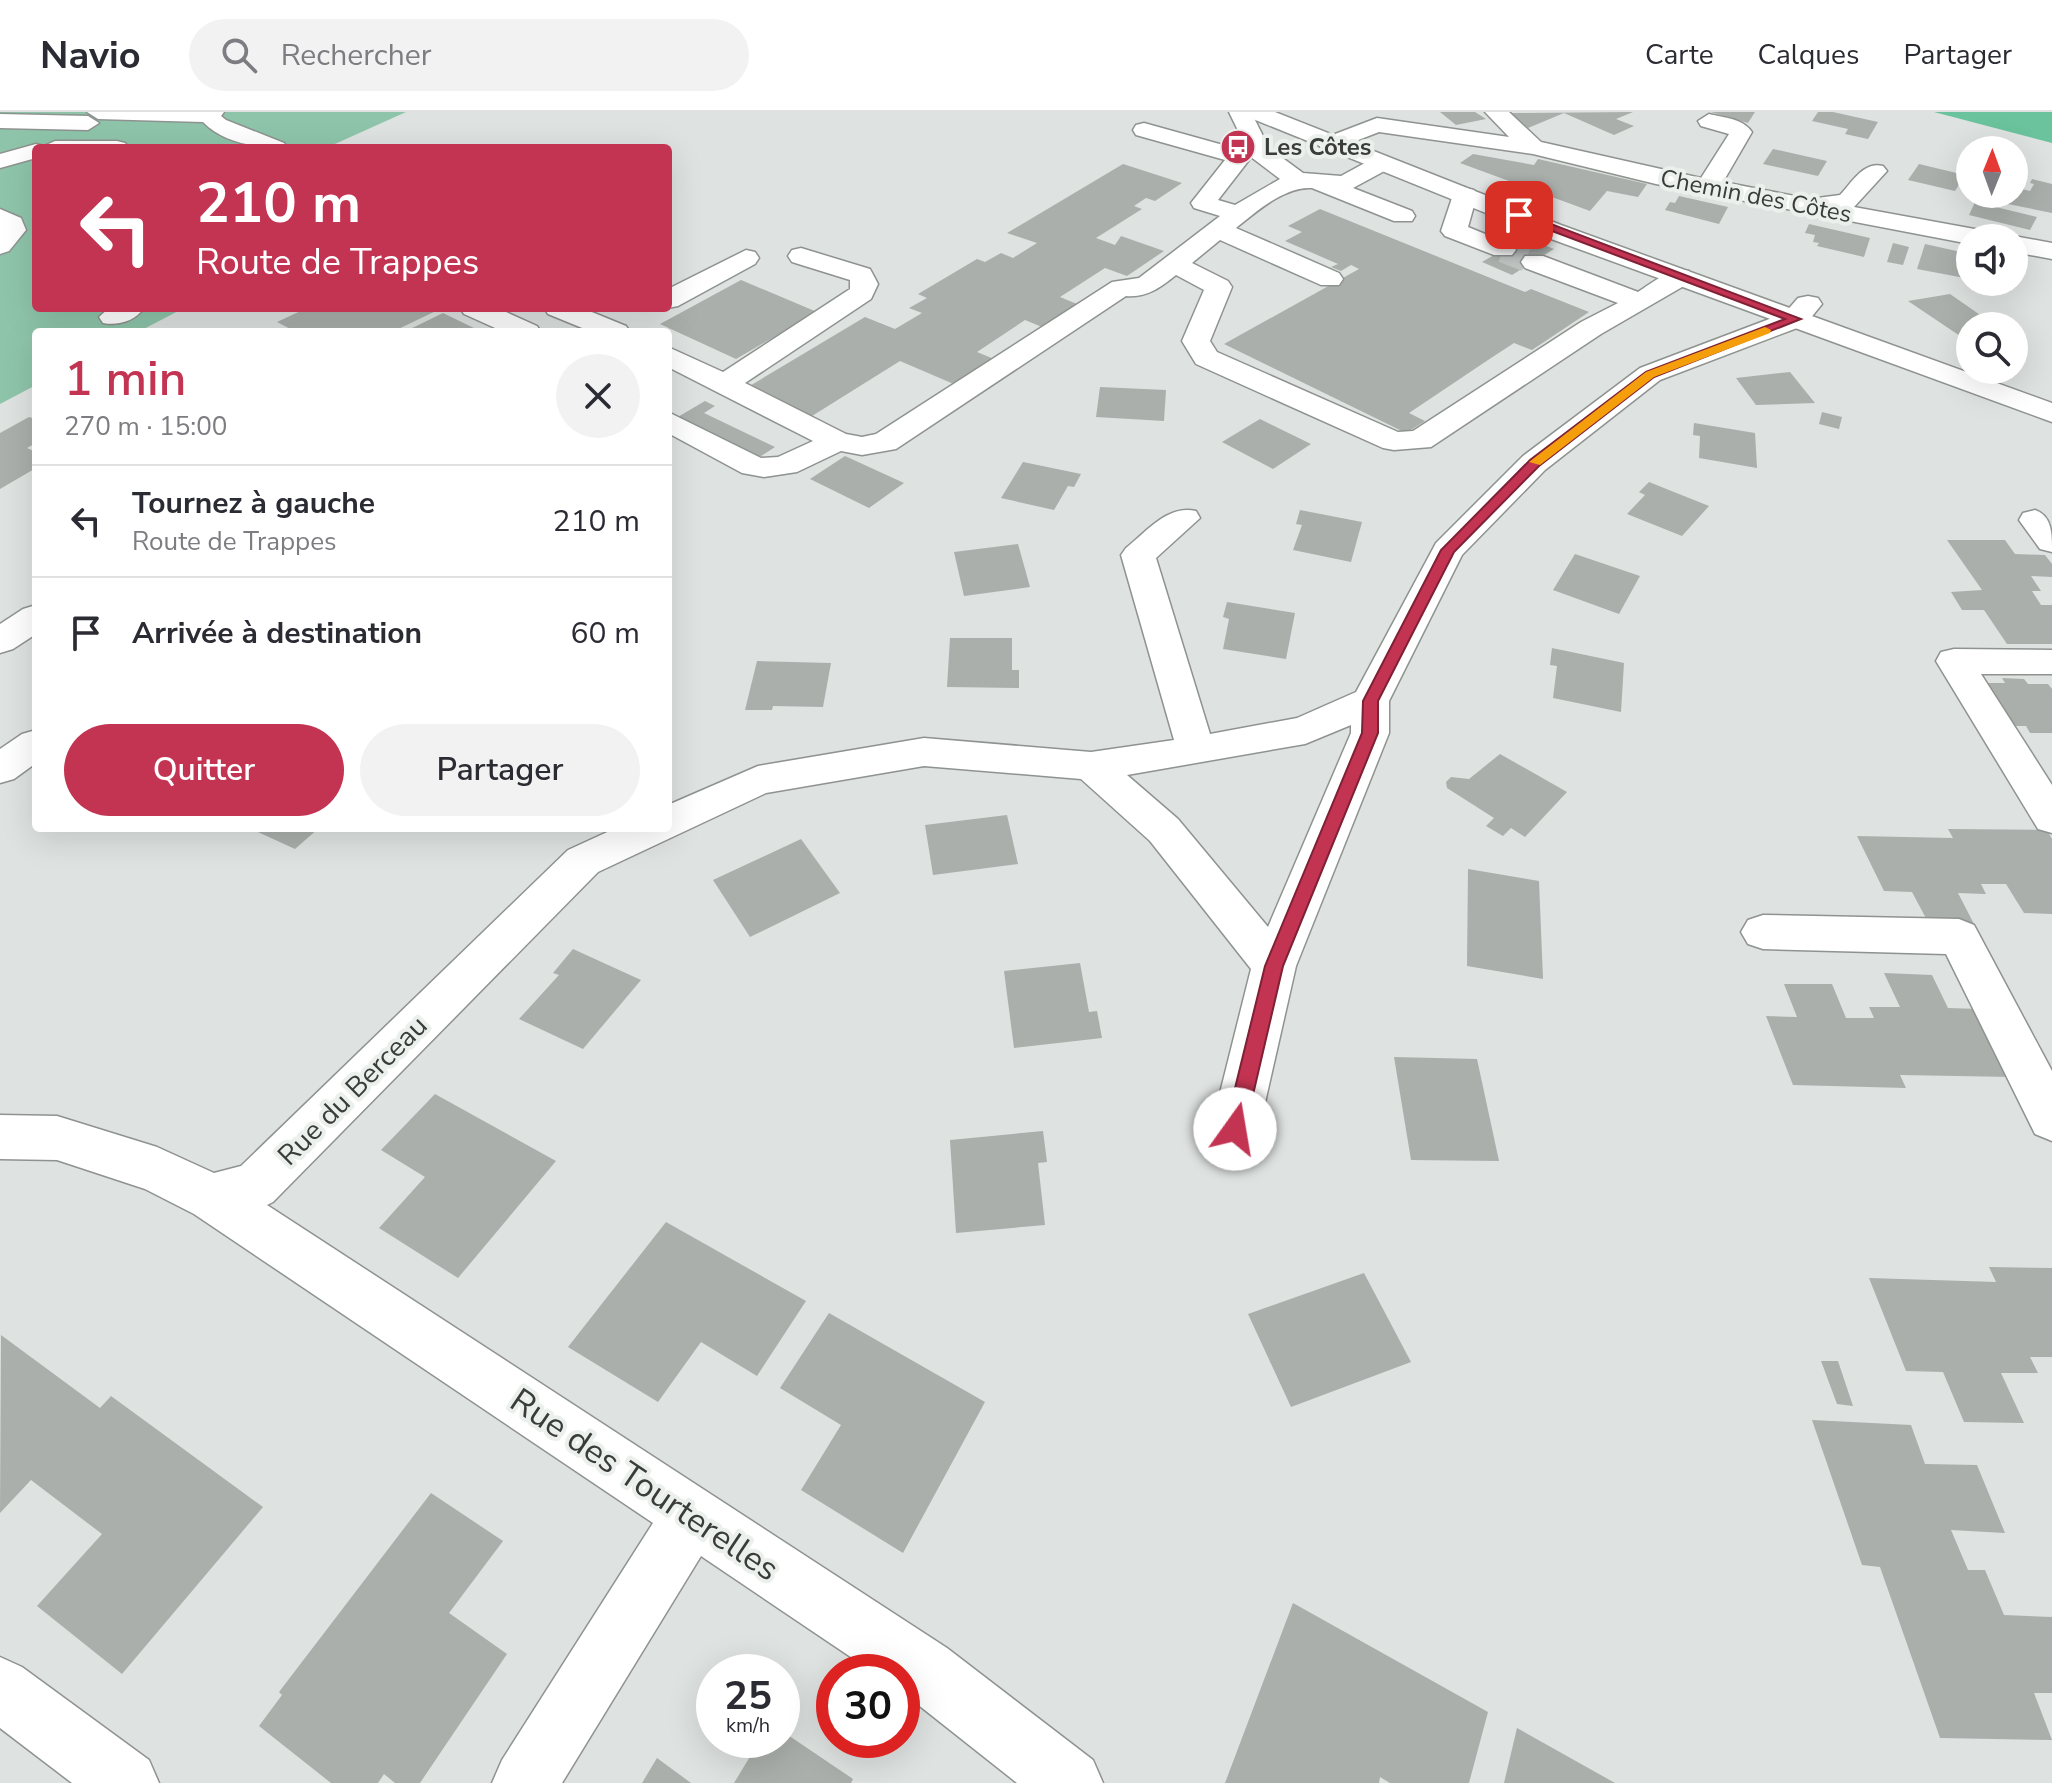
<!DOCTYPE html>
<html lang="fr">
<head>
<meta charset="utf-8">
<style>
	body { margin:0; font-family:"Nunito Sans",sans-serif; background:#f2f2f3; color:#2b2b33; height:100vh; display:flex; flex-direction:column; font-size:30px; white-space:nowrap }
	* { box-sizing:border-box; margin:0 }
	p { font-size:26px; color:#7c7c81 }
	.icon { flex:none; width:44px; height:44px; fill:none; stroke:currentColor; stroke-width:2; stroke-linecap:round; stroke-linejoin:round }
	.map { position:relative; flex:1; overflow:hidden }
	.details { position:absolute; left:32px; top:216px; width:640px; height:504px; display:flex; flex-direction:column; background:#fff; border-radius:8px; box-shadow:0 8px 32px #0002 }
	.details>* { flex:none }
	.hud { position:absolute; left:32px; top:32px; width:640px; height:168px; border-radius:8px; box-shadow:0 8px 32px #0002; background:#c33352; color:#fff; overflow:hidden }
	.needle { width:52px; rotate:1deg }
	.buttons { position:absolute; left:1956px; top:24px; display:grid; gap:16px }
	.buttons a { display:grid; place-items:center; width:72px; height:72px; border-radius:50%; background:#fff; box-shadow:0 8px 32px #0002; font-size:40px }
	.speed { position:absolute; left:696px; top:1542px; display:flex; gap:16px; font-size:40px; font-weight:700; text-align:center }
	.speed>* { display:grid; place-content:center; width:104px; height:104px; border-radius:50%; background:#fff; box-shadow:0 8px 32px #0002; line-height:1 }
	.speed small { font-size:20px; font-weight:400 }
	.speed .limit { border:12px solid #d22; background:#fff; color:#111 }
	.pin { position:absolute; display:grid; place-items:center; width:68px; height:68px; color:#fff; margin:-34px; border-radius:16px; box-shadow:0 4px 12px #0006 }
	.me { position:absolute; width:88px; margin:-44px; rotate:13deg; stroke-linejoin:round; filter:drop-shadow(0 0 6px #0008) }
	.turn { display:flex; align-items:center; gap:28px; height:168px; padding:0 32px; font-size:36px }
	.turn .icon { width:104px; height:104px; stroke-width:2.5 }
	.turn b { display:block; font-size:56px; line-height:68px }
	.round { display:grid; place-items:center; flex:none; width:84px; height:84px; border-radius:42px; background:#f2f2f3 }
	.headline { display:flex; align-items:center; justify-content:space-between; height:136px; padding:0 32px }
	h1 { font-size:48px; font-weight:600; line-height:60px; color:#c33352 }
	.action { display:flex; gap:16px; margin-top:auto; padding:16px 32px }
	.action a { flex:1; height:92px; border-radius:48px; background:#c33352; color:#fff; font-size:32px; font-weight:600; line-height:92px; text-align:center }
	.action a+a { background:#f2f2f3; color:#2b2b33 }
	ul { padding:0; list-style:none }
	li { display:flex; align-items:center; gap:24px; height:112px; padding:0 32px; border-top:2px solid #e1e1e2 }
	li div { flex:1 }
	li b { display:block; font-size:30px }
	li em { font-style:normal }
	header { display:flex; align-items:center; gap:48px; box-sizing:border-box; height:112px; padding:0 40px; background:#fff; border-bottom:2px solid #e1e1e2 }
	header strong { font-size:38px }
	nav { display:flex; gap:44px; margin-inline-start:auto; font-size:28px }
	.search { width:560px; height:72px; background:#f2f2f3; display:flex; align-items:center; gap:20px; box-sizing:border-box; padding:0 28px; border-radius:44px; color:#7c7c81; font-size:30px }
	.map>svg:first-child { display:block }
</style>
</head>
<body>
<header>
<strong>Navio</strong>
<div class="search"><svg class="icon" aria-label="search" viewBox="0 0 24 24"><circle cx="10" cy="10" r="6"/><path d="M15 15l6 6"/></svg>Rechercher</div>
<nav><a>Carte</a><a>Calques</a><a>Partager</a></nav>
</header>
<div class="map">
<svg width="2052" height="1671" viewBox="0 0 2052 1671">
	<rect width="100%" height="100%" fill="#dee2e0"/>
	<polygon fill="#8ec5aa" points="0,0 406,0 326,36 36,36 36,196 184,196 138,220 36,220 36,273 0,292"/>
	<polygon fill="#6ac39c" points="1934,0 2052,0 2052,31"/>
	<g fill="#aaafac">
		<polygon points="1440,0 1475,0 1486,7 1456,13"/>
		<polygon points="1633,0 1616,7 1634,14 1614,23 1564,1 1528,16 1511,1"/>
		<polygon points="1711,0 1755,0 1748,11"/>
		<polygon points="1818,0 1833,0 1878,10 1868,27 1845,22 1848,17 1812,9"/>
		<polygon points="1773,37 1827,49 1818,64 1763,52"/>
		<polygon points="1473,42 1534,53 1538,47 1647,72 1638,85 1607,79 1590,99 1460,51"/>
		<polygon points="1123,52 1182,71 1155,89 1146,86 1134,94 1142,97 1096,126 1115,133 1121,124 1164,139 1127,164 1105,156 1060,185 1077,192 1042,215 1025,208 977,240 994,247 956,273 900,249 812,304 748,275 865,205 895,217 922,201 909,196 927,186 918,182 977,147 985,150 1001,141 1013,146 1037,131 1007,121"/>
		<polygon points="1919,52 1965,63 1955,79 1908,68"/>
		<polygon points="2032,67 2052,72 2052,101 1998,90 2003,82 2014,82 2014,75 2030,79 2034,72 2030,71"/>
		<polygon points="1679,84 1728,95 1719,112 1665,98 1670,90 1675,91"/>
		<polygon points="1975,90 2004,97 2037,105 2030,118 1969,103"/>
		<polygon points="1320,97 1525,180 1531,177 1589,200 1532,238 1514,231 1491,246 1409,301 1425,309 1406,321 1224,232 1359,157 1351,153 1341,159 1331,155 1338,152 1285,129 1302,120 1288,114"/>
		<polygon points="1809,112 1870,126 1864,145 1817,134 1819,131 1813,130 1815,123 1805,121"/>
		<polygon points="1525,125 1554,137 1512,163 1482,150"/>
		<polygon points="1893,131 1909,135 1903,153 1887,150"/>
		<polygon points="1925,132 1970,142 1970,167 1917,157"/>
		<polygon points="741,168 817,200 736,247 660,212"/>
		<polygon points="1950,182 1996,214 1970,214 1970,235 1962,230 1963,226 1908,189"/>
		<polygon points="307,196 434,196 438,198 392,220 296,220 277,210"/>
		<polygon points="443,201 476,217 404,220"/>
		<polygon points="1790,260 1815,291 1756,293 1736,266"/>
		<polygon points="1100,275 1166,278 1164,309 1096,305"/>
		<polygon points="705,289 715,294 704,301 775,335 758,346 676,306"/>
		<polygon points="1822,300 1842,305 1839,317 1819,312"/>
		<polygon points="29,305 36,307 36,331 27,336 36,340 36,356 0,377 0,321"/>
		<polygon points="1260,307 1311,332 1273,357 1222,330"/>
		<polygon points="1694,311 1755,321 1757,356 1699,346 1700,324 1693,323"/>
		<polygon points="845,344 904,371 869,396 810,367"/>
		<polygon points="1023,350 1081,362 1074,375 1068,374 1054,398 1001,386"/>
		<polygon points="1649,370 1709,394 1682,424 1627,402 1645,383 1639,380"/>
		<polygon points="1300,398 1362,410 1351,450 1293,438 1302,413 1296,412"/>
		<polygon points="1947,428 2005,428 2015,442 2045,443 2052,452 2052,465 2031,464 2041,479 2032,479 2041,493 2052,493 2052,532 2007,532 1984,498 1962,498 1951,480 1982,478"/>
		<polygon points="1018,432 1030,475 964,484 954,440"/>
		<polygon points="1575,442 1640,464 1619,502 1553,478"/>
		<polygon points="1227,490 1295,501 1286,547 1223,537 1229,507 1223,505"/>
		<polygon points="950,526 1012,526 1012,558 1019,558 1019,576 947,575"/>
		<polygon points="1552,536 1624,551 1621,600 1553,586 1557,554 1550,553"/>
		<polygon points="757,549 831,551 823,595 773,594 772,598 745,598"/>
		<polygon points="2002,566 2024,567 2028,572 2048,572 2052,577 2052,621 2030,621 2026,614 2009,614 1982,571 2005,571"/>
		<polygon points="1500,642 1567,680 1525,725 1511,716 1503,724 1486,714 1494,706 1447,676 1446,670 1451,665 1469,667"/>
		<polygon points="1007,703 1018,752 933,763 925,713"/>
		<polygon points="249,716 319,716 295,737"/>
		<polygon points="1948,717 2047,718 2052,727 2052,802 2024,801 2006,772 1981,772 1986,782 1958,781 1974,812 1928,810 1912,780 1884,779 1857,724 1953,726"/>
		<polygon points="801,727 840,781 750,825 713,768"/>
		<polygon points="1468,757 1539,769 1543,867 1467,854"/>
		<polygon points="573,837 641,868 583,937 519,907 559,863 553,861"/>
		<polygon points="1080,851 1089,900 1097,899 1102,926 1014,936 1004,859"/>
		<polygon points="1884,861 1932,863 1948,896 1979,897 2014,965 1900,963 1906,976 1793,973 1766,904 1797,905 1784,872 1832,872 1846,906 1874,906 1869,895 1900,895"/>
		<polygon points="1394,945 1477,947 1499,1049 1411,1048"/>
		<polygon points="435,982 556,1049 458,1166 379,1116 425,1065 381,1038"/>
		<polygon points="1043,1019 1047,1050 1038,1051 1045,1113 956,1121 950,1028"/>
		<polygon points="666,1110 806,1189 757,1264 701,1230 658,1290 568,1235"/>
		<polygon points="1989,1155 2052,1156 2052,1245 2030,1245 2038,1261 2001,1261 2024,1311 1964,1310 1943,1260 1906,1259 1869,1166 1996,1170"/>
		<polygon points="1364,1161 1411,1250 1291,1295 1248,1202"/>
		<polygon points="829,1201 985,1290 903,1441 801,1378 841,1313 780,1276"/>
		<polygon points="1,1223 100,1296 111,1284 263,1395 122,1562 37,1494 102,1422 31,1368 0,1401"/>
		<polygon points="1821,1249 1838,1249 1853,1294 1837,1292"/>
		<polygon points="1812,1308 1911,1313 1925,1352 1977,1353 2005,1421 1951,1418 1968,1458 1985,1458 2004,1503 2052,1505 2052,1581 2034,1581 2052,1628 1940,1626 1880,1455 1862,1453"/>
		<polygon points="431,1381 503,1429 449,1501 507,1542 420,1671 395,1671 384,1662 378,1671 331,1671 259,1614 282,1583 279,1580"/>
		<polygon points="1293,1491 1488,1600 1469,1671 1390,1671 1380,1665 1379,1671 1225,1671"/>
		<polygon points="1517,1616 1615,1671 1504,1671"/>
		<polygon points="782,1619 853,1667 851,1671 734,1671 760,1628 782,1628"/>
		<polygon points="657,1646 691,1671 642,1671"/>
	</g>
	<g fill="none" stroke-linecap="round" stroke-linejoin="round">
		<polyline stroke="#bdc1bf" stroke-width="25" stroke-dasharray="25 13" stroke-linecap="butt" points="1503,138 1534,150"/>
		<defs>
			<g id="minor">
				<path d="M87 0H224L221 4 226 8 284 31 288 36C259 36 224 32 203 10L98 7Z"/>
				<path d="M1229 0H1251L1269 36 1303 61 1341 64 1374 46H1390L1394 51 1390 56 1353 76 1412 99 1415 104 1412 109H1394L1312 76C1285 74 1256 100 1236 116L1339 161 1343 167 1339 173H1321L1220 128 1192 151 1228 169 1232 175 1210 229 1217 240 1398 320 1413 319 1581 210 1618 191 1525 156 1521 150 1525 144H1543L1638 180C1654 170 1670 155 1689 159L1693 165 1689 171 1601 222 1431 335 1394 338 1383 336 1196 252 1182 229 1204 178 1176 163C1161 175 1147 186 1126 184L896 337 862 343 841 339 797 360 764 365 742 361 668 321V300L761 346 778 345 813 329 668 255V235L723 260 850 177V168L792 150 788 144 792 138 801 136 870 157 878 172 871 187 745 271 846 322 862 325 876 322 1112 170 1139 166 1220 104 1194 96 1191 91 1225 48 1136 23 1133 18 1136 13 1144 11 1241 38 1249 48 1218 88 1235 93 1280 67 1251 45Z"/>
				<path d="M1485 0H1509L1541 30 1701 66 1729 22 1701 14 1698 9 1709 2C1725 6 1742 6 1752 20L1723 70 1810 87 1840 83C1853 69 1864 49 1883 54L1887 59 1854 95 1980 118 1989 121 1993 126H1970V132L1656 72 1533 42 1379 20 1330 39 1322 37 1318 32 1322 27 1377 6 1509 25Z"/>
				<polygon points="0,2 88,4 99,11 88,18 0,16"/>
				<polygon points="55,29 117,29 125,31 129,36 36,36 36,46 0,56 0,42 36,32 44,34"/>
				<polygon points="1465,76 1474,78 1477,83 1468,115 1512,133 1516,138 1512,143 1494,143 1445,124 1441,119 1453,83 1456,78"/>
				<polygon points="0,97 21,106 26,118 9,139 0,142"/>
				<polygon points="2014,124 2052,131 2052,147 2014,140 2014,126 2007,126"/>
				<polygon points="746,138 755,140 759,146 755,152 678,194 668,196 667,196 668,177"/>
				<path d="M1808 184 1818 186 1822 192 1805 213 1660 268 1545 358 1462 443 1389 589V621L1296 854 1259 1017 1252 1032 1235 1039 1218 1032 1211 1017 1251 857 1150 729 1081 667 924 654 766 681 598 760 273 1090 267 1093 947 1536 1093 1648 1103 1671H1017L902 1580V1560H873L701 1444 562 1671H492L502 1648 653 1411 194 1102 145 1077 57 1048 0 1047V1003L57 1004 157 1035 214 1061 241 1054 568 738 616 716H668V693L758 654 924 626 1091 640 1174 628 1121 443 1126 436C1146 420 1168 392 1196 399L1200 406 1156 446 1210 622 1297 606 1356 580 1436 431 1523 344 1640 256 1785 201 1798 186ZM1351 613V621L1268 815 1178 707 1127 663 1305 632Z"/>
				<path d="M109 196H144C135 209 118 214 103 211L99 205Z"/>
				<polygon points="460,196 497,196 537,214 541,220 504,220 464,202"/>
				<polygon points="544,196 582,196 626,214 630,220 592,220 548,202"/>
				<path d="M2035 398C2052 404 2052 421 2052 440L2040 437 2019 408 2023 401Z"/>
				<polygon points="36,493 36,522 13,537 0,541 0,512 23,497"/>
				<polygon points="1954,537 2052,538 2052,562 1981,562 2052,673 2052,721 2038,717 1936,549 1941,540"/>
				<polygon points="36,618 36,651 14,667 0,671 0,637 22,622"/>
				<polygon points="1763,803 1959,807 1974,813 2052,959 2052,1029 2035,1022 1946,842 1763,837 1748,832 1741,820 1748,808"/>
				<polygon points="0,1545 22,1555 149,1648 159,1671 72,1671 0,1616"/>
			</g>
			<polygon id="major" points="1245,0 1275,0 1561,113 2052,291 2052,310 1543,124 1248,5"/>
		</defs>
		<use href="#minor" stroke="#8e9390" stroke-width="3"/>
		<use href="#major" stroke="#8e9390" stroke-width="3"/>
		<use href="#minor" fill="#fff" fill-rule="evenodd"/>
		<use href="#major" fill="#fff" fill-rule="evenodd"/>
	</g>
	<polygon fill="#c33352" stroke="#7f2135" stroke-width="2" points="1515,101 1522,101 1801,207 1654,265 1539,354 1454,440 1378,589 1378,621 1283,854 1245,1017 1242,1024 1235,1026 1228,1024 1225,1017 1265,854 1362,621 1363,589 1441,438 1530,348 1646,260 1785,207 1515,105"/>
	<polygon fill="#f59e0b" points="1765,215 1771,218 1770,221 1654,265 1540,353 1529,350 1646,260"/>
	<defs>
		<symbol id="bus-disc" viewBox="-11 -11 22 22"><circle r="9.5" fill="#c33352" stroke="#ebf0ed"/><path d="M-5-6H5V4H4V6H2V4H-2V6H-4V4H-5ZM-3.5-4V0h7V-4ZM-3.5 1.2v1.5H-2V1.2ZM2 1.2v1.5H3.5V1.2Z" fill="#fff"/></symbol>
	</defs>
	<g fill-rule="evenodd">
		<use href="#bus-disc" x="1218" y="15" width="40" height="40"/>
	</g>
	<g text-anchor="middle" stroke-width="8" stroke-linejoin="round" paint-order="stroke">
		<g font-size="24" font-weight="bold" fill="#3a3c3b" stroke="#ebf0ed" text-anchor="start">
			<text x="1264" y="43">Les Côtes</text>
		</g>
		<g font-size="24" fill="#3a3c3b" stroke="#ebf0ed">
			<text transform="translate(1756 84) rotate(11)" y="8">Chemin des Côtes</text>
		</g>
		<g font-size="28" fill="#3a3c3b" stroke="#ebf0ed">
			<text transform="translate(352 978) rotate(-45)" y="10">Rue du Berceau</text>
		</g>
		<g font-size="34" fill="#3a3c3b" stroke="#ebf0ed">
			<text transform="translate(645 1372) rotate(34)" y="12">Rue des Tourterelles</text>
		</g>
	</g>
</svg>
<div class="buttons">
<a><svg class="needle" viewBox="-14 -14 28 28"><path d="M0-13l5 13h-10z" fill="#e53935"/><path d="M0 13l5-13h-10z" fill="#7c7c81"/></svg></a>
<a><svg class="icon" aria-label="sound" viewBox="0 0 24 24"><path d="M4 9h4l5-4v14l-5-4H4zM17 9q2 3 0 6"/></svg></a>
<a><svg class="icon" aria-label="search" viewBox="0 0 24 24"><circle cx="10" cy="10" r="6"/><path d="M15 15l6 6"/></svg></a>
</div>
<div class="speed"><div>25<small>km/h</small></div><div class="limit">30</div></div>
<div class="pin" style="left:1519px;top:103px;background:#d93025"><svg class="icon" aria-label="arrive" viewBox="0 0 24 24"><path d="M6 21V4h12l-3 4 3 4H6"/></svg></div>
<svg class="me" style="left:1235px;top:1017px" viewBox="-20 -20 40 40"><circle r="19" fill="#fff"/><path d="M0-13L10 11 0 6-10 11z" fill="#c33352"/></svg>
<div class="hud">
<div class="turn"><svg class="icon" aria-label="left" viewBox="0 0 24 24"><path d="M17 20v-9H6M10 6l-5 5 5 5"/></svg><div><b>210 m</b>Route de Trappes</div></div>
</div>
<section class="details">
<div class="headline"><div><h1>1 min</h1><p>270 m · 15:00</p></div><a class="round"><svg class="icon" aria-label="close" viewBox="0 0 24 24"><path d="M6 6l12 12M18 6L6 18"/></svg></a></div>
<ul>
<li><svg class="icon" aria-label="left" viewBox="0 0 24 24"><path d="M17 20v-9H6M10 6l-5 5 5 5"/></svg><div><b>Tournez à gauche</b><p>Route de Trappes</p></div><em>210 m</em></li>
<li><svg class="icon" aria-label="arrive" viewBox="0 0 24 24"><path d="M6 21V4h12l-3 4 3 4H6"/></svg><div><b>Arrivée à destination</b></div><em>60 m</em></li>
</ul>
<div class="action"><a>Quitter</a><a>Partager</a></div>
</section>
</div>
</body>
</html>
